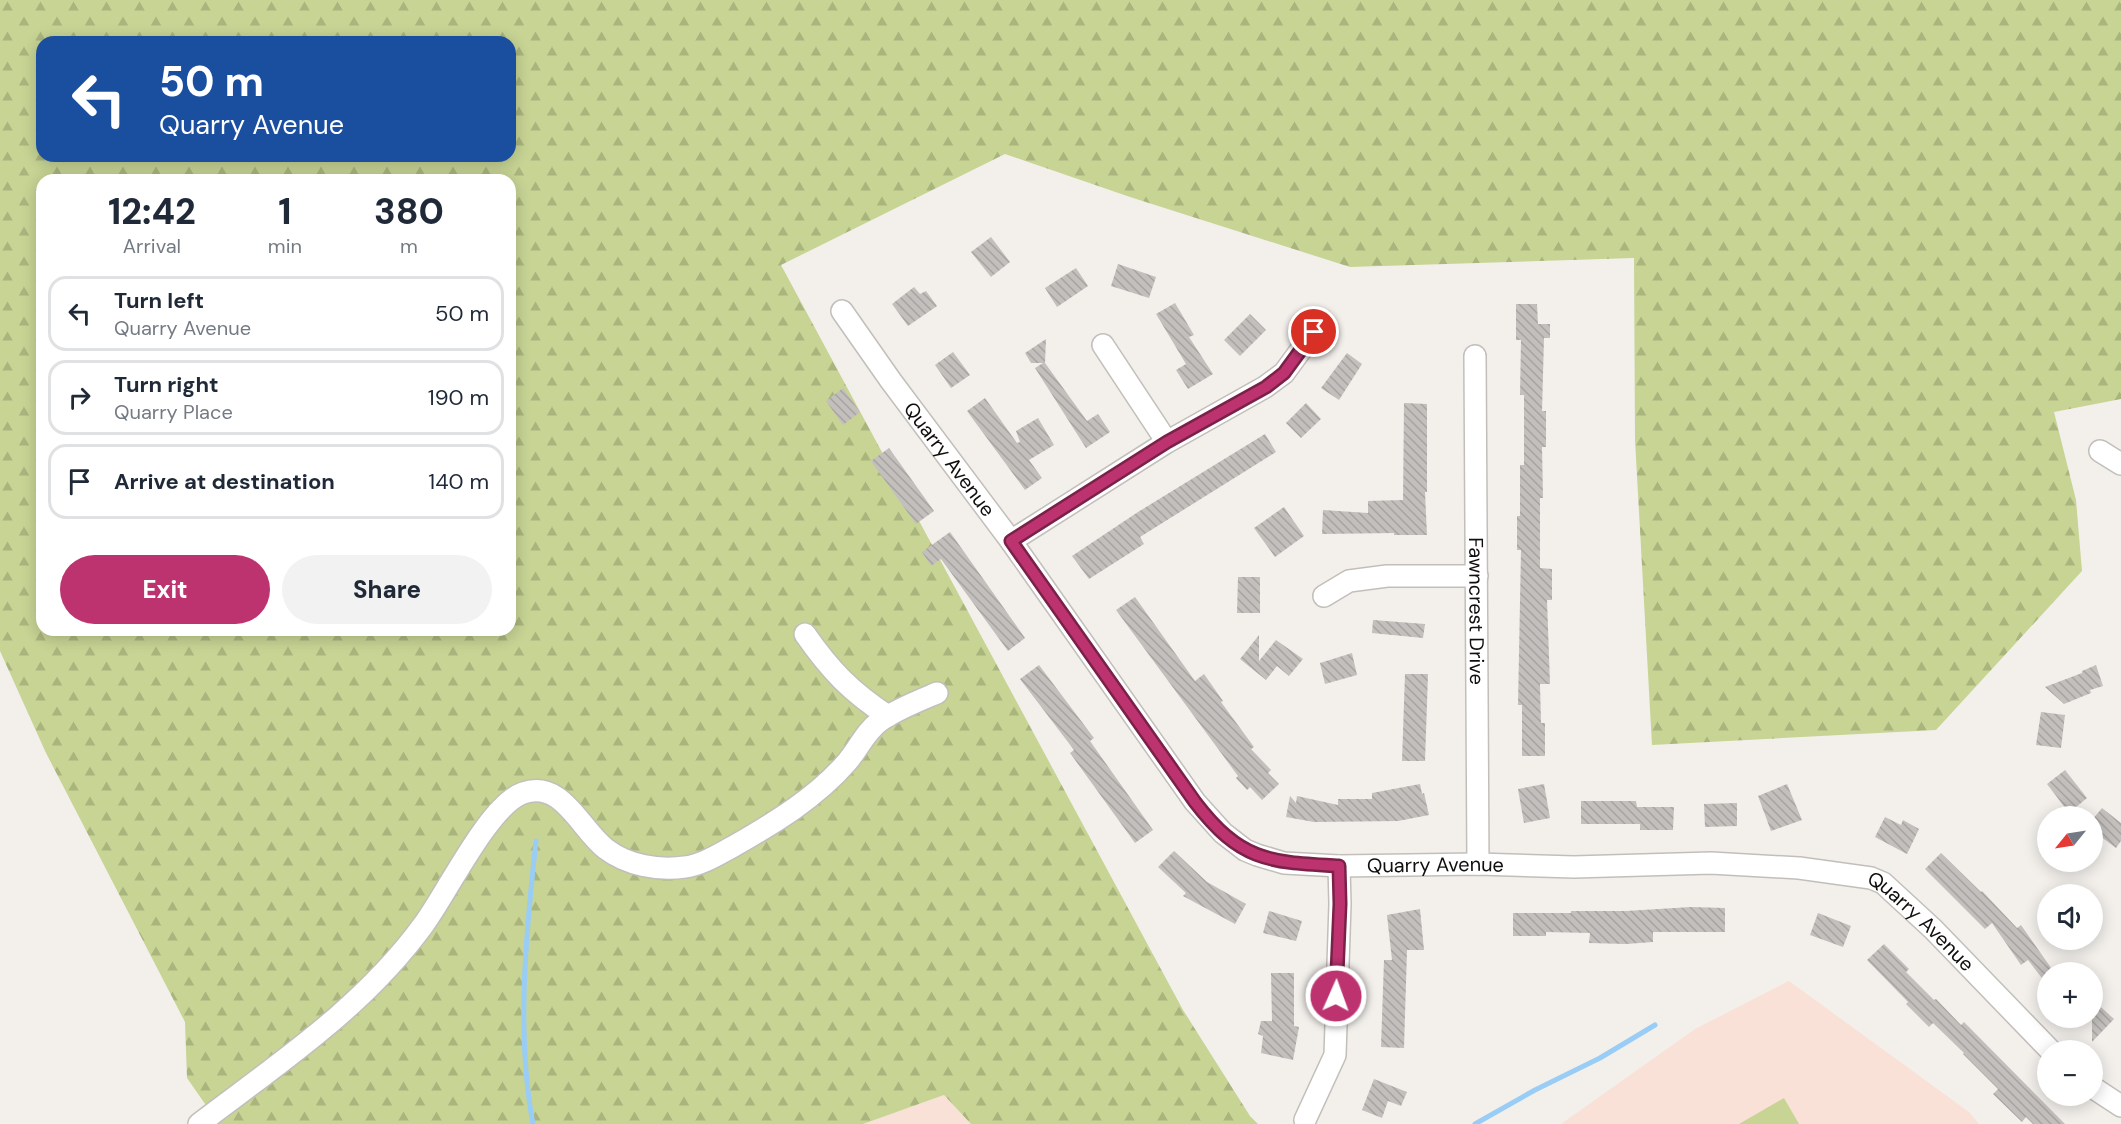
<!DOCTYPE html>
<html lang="en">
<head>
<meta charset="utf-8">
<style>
	body { margin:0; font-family:"DM Sans",sans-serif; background:#f2f2f3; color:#1f2937; height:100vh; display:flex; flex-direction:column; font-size:22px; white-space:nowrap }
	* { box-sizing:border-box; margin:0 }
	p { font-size:20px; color:#747a83 }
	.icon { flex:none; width:33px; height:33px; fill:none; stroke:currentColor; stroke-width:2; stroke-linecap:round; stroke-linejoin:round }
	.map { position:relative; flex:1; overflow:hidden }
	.panel { position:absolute; left:36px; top:174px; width:480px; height:462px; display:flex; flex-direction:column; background:#fff; border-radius:18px; box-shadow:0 3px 15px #0003 }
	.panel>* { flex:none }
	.banner { position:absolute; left:36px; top:36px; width:480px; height:126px; border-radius:18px; box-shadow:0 3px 15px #0003; background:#1a4fa0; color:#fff; overflow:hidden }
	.needle { width:39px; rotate:240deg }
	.buttons { position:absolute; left:2037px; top:806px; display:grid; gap:12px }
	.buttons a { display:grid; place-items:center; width:66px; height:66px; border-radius:50%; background:#fff; box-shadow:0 3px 15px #0003; font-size:30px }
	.pin { position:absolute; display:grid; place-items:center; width:51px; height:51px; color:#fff; margin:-26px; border:3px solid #fff; border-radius:50%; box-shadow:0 2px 6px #0007 }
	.me { position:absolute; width:66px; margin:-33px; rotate:2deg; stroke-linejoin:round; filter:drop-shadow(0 0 4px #0008) }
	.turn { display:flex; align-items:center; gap:21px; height:126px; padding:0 24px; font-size:27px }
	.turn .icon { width:78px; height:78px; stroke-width:2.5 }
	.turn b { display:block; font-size:42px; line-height:51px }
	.eta { display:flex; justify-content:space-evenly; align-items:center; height:102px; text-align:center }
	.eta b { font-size:36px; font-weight:800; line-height:42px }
	.button { display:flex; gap:12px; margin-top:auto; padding:12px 24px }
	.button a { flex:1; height:69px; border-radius:36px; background:#bc336f; color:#fff; font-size:24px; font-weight:800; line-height:69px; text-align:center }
	.button a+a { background:#f2f2f3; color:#1f2937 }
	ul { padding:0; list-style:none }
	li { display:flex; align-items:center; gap:18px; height:75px; margin:0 12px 9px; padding:0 12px; border:3px solid #e0e1e3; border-radius:18px }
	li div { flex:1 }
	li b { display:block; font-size:22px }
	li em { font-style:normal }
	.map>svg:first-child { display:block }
</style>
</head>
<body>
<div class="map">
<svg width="2121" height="1124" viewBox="0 0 2121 1124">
	<defs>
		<pattern id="forest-firs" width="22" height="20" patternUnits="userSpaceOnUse" patternTransform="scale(1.5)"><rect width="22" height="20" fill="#c7d494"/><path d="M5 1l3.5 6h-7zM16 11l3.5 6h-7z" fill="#aab57e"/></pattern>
		<pattern id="building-back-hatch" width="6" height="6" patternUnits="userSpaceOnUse" patternTransform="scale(1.5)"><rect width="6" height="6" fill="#c3bfbc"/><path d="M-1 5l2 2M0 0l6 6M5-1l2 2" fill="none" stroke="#a6a3a0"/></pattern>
	</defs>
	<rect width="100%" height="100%" fill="#f3f0ec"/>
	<g fill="#f9e1d7">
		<polygon points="1789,981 1969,1112 1979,1124 1561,1124 1695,1029"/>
		<polygon points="944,1095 971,1124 863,1124"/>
	</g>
	<polygon fill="#c7d494" points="1784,1098 1799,1124 1739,1124"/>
	<path fill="url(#forest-firs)" fill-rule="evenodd" d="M0 0H2121V399L2054 412 2076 500 2082 571 1936 730 1652 745 1635 440 1634 258 1350 267 1130 197 1005 154 781 265 1183 1010 1250 1116 1258 1124H971L944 1095 863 1124H219L187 1078 185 1022 46 753 0 651ZM42 42H510V156H42ZM42 180H510V630H42Z"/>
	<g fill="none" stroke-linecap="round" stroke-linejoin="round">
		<g stroke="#99cdf6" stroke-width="5">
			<path d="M533 1124C516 1034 526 932 536 841"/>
			<polyline points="1475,1124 1535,1090 1600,1058 1655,1025"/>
		</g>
	</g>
	<g fill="url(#building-back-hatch)">
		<polygon points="991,237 1010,262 991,277 971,252"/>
		<polygon points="1118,264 1156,277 1149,298 1111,286"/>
		<polygon points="1076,268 1088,286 1057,307 1045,288"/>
		<polygon points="914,287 920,294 926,291 937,306 908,326 892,304"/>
		<polygon points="1175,303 1194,335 1189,337 1213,374 1188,389 1176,370 1186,364 1156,314"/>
		<polygon points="1516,304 1537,304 1538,324 1550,324 1550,338 1544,338 1542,411 1546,411 1546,447 1542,447 1543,498 1540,498 1540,568 1552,569 1552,600 1547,600 1550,684 1540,684 1541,723 1545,723 1545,756 1522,756 1522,705 1518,705 1521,550 1517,550 1517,516 1520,516 1520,465 1524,465 1524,395 1520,395 1521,340 1516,340"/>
		<polygon points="1250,314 1266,330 1240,356 1224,340"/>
		<polygon points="1046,339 1045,363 1087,421 1098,414 1110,432 1086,448 1035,368 1043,363 1031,363 1025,353"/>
		<polygon points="953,352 970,375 951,388 935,365"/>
		<polygon points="1347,353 1362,364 1339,400 1321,388"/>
		<polygon points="843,388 860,412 843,425 826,401"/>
		<polygon points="985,398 1017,443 1020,442 1016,431 1038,418 1054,445 1029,460 1042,478 1025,490 967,411"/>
		<polygon points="1306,403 1321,419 1301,438 1286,423"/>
		<polygon points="1404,403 1427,404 1427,492 1425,492 1427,535 1394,535 1394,533 1322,534 1323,510 1368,513 1368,501 1403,500"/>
		<polygon points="1265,434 1276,452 1140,537 1144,544 1089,579 1072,556 1138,512"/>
		<polygon points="889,448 934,511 916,524 871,461"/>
		<polygon points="1284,507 1304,536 1275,557 1254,528"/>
		<polygon points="950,532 1025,638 1008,651 941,559 931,566 922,552"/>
		<polygon points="1238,577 1260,577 1260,613 1237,613"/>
		<polygon points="1135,597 1195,681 1204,674 1223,701 1221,702 1254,747 1251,749 1271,770 1268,773 1279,784 1262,800 1250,787 1247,790 1236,778 1238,776 1116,610"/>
		<polygon points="1373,620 1425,624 1423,638 1372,633"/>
		<polygon points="1259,635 1259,661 1276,640 1303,659 1289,676 1277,666 1266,680 1240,659"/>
		<polygon points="1352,653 1357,675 1325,684 1320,663"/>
		<polygon points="1039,665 1094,738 1090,741 1153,830 1135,843 1070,753 1074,750 1020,679"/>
		<polygon points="2096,665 2103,686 2090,690 2091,693 2064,704 2045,687 2082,673 2082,671"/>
		<polygon points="1405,674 1428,674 1425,761 1402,761"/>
		<polygon points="2041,712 2065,715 2061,748 2036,745"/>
		<polygon points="2065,770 2087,798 2069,813 2047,784"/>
		<polygon points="1420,784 1422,794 1424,793 1429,815 1398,821 1314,822 1286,817 1290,796 1296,803 1297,796 1338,805 1338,799 1372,799 1372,793"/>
		<polygon points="1544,784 1550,818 1524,823 1518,789"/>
		<polygon points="1787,784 1802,820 1771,831 1758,796"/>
		<polygon points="1581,801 1636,801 1637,807 1674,807 1673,830 1640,830 1640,824 1581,824"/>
		<polygon points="1737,803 1737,826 1705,827 1704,804"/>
		<polygon points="2102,808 2121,823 2121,841 2116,848 2092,830 2092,820"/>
		<polygon points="1885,817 1901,825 1903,820 1919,829 1907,854 1875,837"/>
		<polygon points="1174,851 1207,882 1246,904 1235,924 1183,896 1186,893 1158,867"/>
		<polygon points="1941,853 1981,892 1982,891 2017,928 2021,925 2054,972 2048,972 2048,986 2028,960 2021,965 1992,923 1985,929 1925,869"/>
		<polygon points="1691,907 1725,908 1725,932 1653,932 1653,942 1626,944 1589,943 1590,933 1546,932 1546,936 1513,936 1513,913 1571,913 1571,911 1626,911"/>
		<polygon points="1420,909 1424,950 1407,950 1404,1048 1381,1047 1384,960 1392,960 1387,915"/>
		<polygon points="1269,911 1302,921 1296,941 1263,933"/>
		<polygon points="1818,913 1851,926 1843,947 1810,935"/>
		<polygon points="1884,944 1909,969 1906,972 1934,1000 1936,999 1961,1025 1964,1022 2065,1124 2033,1124 2026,1117 2022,1122 1993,1094 1998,1089 1963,1054 1964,1053 1933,1023 1929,1027 1906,1004 1908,1002 1867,960"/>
		<polygon points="1271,973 1294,973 1294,1026 1299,1027 1293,1060 1261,1053 1263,1036 1258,1034 1261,1021 1272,1021"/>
		<polygon points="2092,999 2114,1019 2092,1042"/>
		<polygon points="1374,1079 1407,1092 1401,1106 1388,1101 1382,1118 1362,1110"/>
	</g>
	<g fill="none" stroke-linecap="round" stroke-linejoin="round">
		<defs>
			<g id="minor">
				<path id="s1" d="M842 311 891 381 1011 541 1195 802 1223 833 1245 850 1257 855 1284 863 1339 866 1478 864 1574 867 1711 863 1799 868 1871 878 1883 883 1933 929 2050 1050"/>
				<polyline points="1103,345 1167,442"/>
				<path id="s2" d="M1475 356 1478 864"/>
				<polyline points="2100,451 2121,464"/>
				<polyline points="1011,541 1167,442 1265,387 1284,373 1314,332"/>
				<polyline points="1324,596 1349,581 1387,576 1477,576"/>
				<path d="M805 634C830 670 851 692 888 716"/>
				<polyline points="2092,1087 2121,1106"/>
				<polyline points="1305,1120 1335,1055 1340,904 1339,866"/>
				<path d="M199 1124C279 1063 364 1007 424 924 447 893 489 805 523 793 562 779 580 829 606 849 627 865 658 871 685 867 702 865 719 854 734 846 774 823 816 798 847 762 859 748 865 732 880 721 897 709 918 701 937 693"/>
			</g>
		</defs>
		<use href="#minor" stroke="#c2bfbb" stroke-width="24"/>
		<use href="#minor" stroke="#fff" stroke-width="21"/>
	</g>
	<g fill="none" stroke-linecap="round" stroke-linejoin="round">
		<defs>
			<path id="route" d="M1314 332 1284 373 1266 387 1167 442 1011 541 1195 802C1241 862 1269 862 1339 866L1340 904 1336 996"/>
		</defs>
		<use href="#route" stroke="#7a2148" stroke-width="15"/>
		<use href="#route" stroke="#bc336f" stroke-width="10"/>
	</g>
	<g text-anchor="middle" stroke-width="4.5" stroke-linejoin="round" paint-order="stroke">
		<g font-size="20" fill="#0f0e0c" stroke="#fff">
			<text dy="7" stroke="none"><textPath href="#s1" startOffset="183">Quarry Avenue</textPath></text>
			<text dy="7" stroke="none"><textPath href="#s2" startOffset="255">Fawncrest Drive</textPath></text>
			<text dy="7" stroke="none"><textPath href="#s1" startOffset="867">Quarry Avenue</textPath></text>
			<text dy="7" stroke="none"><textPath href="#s1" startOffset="1370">Quarry Avenue</textPath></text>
		</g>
	</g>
</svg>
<div class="buttons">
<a><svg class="needle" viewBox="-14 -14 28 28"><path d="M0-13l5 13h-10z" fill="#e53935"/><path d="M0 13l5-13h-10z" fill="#747a83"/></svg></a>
<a><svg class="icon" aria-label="sound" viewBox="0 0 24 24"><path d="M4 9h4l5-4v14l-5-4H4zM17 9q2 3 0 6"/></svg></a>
<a>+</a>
<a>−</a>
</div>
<div class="pin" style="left:1314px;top:332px;background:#d93025"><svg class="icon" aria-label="arrive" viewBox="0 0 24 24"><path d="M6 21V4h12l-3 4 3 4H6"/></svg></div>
<svg class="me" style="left:1336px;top:996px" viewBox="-20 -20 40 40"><circle r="17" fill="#bc336f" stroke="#fff" stroke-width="3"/><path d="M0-11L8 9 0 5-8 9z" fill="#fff"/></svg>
<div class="banner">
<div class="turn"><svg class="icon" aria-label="left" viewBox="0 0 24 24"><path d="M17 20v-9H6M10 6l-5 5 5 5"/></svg><div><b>50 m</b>Quarry Avenue</div></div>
</div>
<section class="panel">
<div class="eta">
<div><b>12:42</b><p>Arrival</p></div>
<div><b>1</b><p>min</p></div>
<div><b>380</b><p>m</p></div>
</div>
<ul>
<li><svg class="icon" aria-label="left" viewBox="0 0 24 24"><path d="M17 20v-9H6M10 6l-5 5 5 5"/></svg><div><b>Turn left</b><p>Quarry Avenue</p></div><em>50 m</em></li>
<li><svg class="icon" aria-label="right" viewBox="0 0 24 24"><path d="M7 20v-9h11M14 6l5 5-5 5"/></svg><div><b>Turn right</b><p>Quarry Place</p></div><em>190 m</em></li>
<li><svg class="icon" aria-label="arrive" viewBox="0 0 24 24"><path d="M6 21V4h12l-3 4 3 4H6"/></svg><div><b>Arrive at destination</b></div><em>140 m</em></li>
</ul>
<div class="button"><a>Exit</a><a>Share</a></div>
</section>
</div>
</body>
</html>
